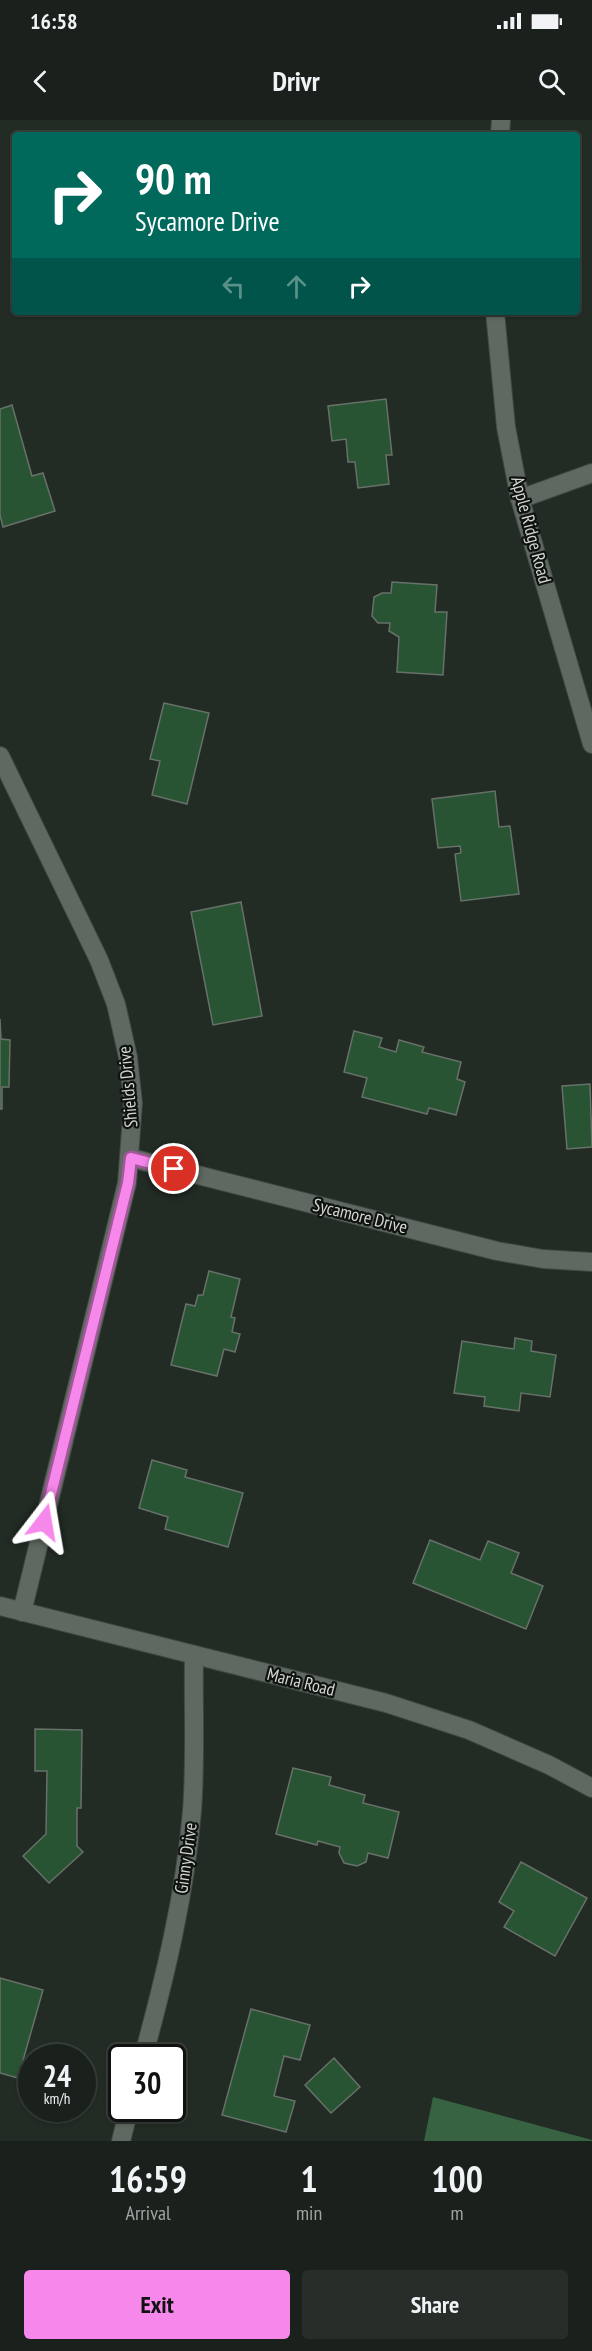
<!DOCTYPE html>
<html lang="en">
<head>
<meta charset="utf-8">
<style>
	body { margin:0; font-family:"PT Sans Narrow",sans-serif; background:#272d28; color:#f1f3f6; height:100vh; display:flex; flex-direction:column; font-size:22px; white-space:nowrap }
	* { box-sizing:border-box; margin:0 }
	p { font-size:20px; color:#9fa3a3 }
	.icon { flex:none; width:33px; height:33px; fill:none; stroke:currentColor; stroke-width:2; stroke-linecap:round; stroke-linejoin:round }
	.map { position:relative; height:2021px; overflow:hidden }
	.details { display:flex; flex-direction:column; background:#1a201b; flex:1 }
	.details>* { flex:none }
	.top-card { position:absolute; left:12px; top:12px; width:568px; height:183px; border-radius:6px; box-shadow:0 2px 4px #0004,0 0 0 2px #383e3a; background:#00695c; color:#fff; overflow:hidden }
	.speed { position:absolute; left:18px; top:1924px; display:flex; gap:12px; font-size:30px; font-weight:700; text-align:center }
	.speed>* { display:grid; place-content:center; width:78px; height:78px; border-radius:50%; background:#1a201b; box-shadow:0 2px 4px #0004,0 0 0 2px #383e3a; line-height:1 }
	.speed small { font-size:15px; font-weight:400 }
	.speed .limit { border:3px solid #111; border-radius:9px; background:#fff; color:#111 }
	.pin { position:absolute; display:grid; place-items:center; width:51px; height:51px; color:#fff; margin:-26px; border:3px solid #fff; border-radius:50%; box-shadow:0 2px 6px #0007 }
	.me { position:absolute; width:66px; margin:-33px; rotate:14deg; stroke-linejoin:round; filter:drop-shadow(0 0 4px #0008) }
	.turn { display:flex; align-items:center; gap:21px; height:126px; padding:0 24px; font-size:27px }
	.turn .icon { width:78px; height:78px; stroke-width:2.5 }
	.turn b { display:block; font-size:42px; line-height:51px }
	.lanes { display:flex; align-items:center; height:57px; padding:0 24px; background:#0003; justify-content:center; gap:30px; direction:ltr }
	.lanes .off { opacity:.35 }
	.eta { display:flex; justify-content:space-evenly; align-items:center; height:102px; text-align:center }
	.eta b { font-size:36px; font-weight:600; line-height:42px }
	.primary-button { display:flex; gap:12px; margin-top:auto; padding:12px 24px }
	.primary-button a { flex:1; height:69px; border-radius:6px; background:#f788eb; color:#111; font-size:24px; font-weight:600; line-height:69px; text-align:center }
	.primary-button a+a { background:#272d28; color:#f1f3f6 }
	.status { display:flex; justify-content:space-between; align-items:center; height:42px; padding:0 30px; background:#1a201b; direction:ltr }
	.status svg { height:16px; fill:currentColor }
	header { display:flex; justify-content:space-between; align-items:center; height:78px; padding:0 24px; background:#1a201b; font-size:27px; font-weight:600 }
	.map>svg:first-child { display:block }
</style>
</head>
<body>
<div class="status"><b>16:58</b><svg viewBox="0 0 49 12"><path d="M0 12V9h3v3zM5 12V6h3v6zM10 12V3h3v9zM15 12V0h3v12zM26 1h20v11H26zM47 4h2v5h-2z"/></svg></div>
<header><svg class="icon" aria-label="back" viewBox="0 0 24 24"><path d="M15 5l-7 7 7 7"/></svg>Drivr<svg class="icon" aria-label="search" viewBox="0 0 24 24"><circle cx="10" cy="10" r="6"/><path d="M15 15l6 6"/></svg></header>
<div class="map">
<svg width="592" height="2021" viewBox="0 0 592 2021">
	<rect width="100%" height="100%" fill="#222b24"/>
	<polygon fill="#376343" points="433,1977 592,2020 592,2021 424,2021"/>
	<g fill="#285434" stroke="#677169" stroke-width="1.5">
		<polygon points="386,279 392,335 386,335 389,364 358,368 355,342 348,342 346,319 332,321 328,286"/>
		<polygon points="12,285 32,356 43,353 55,391 3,407 0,395 0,289"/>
		<polygon points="392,462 437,465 435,492 447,492 443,555 397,552 399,517 389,511 390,503 378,503 372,496 374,477 382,473 391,473"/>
		<polygon points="164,583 209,593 187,684 152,675 160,641 150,639"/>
		<polygon points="495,671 499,707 510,706 519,774 461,781 455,734 461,733 460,726 438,728 432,679"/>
		<polygon points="241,782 262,896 213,905 191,792"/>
		<polygon points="0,899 1,919 10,920 9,967 2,967 2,989 0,989"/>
		<polygon points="354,911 382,918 379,927 396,932 399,920 424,927 422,932 461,942 457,959 465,962 456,995 429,988 427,994 362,977 367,958 344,952"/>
		<polygon points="590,964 592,1027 567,1029 562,966"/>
		<polygon points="209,1151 240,1159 231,1197 235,1198 232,1212 240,1214 235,1232 224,1229 217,1256 171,1245 186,1184 195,1186 198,1175 203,1175"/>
		<polygon points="515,1218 532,1221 531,1231 556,1235 550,1277 521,1273 519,1291 484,1286 485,1277 454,1273 462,1221 514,1229"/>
		<polygon points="152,1340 187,1350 185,1357 243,1373 228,1427 165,1409 168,1397 139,1388"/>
		<polygon points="430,1420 480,1440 488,1421 519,1433 511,1453 543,1466 526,1509 413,1463"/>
		<polygon points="35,1609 82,1610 81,1688 77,1688 77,1726 83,1732 49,1763 23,1736 46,1714 47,1651 35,1651"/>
		<polygon points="293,1648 331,1657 329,1665 365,1675 363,1683 399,1692 388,1738 368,1733 366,1742 357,1746 344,1743 339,1733 340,1727 318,1721 317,1725 276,1714"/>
		<polygon points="521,1742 587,1778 555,1836 504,1807 514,1791 499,1782"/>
		<polygon points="0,1858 43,1870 18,1958 0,1953"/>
		<polygon points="251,1889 310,1905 300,1940 284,1936 274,1976 295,1981 286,2012 222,1995"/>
		<polygon points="334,1938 360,1967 331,1993 305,1965"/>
	</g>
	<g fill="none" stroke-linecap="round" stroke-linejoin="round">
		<defs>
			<g id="minor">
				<polyline points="500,15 501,0"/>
				<polyline points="495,192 506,307 520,379 592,624"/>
				<polyline points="520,379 592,353"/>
				<polyline points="0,636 99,840 116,884 128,937 133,983 127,1063 22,1492"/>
				<polyline points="131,1038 497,1131 543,1139 592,1142"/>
				<polyline points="0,1486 386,1583 469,1610 549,1645 592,1668"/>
				<path d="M143 1938C165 1857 185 1775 192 1691 196 1639 193 1586 194 1535"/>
				<polyline points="121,2021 129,1989"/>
			</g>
		</defs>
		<use href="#minor" stroke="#3f4740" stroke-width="20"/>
		<use href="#minor" stroke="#5f6961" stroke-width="18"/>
	</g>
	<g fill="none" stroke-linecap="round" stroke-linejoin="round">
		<defs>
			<polyline id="route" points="44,1402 128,1063 131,1038 174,1049"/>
		</defs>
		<use href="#route" stroke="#a15899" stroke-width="15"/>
		<use href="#route" stroke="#f788eb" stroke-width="10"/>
	</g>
	<g text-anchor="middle" stroke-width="4.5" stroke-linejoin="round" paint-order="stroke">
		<g font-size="18" fill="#d2d7d3" stroke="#0f120f">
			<text transform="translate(531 410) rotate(75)" y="6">Apple Ridge Road</text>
			<text transform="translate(128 967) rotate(-95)" y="6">Shields Drive</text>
			<text transform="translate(360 1096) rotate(14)" y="6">Sycamore Drive</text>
			<text transform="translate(301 1562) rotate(14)" y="6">Maria Road</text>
			<text transform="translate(186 1738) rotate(-82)" y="6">Ginny Drive</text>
		</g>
	</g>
</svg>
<div class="speed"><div>24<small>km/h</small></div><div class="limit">30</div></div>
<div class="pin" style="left:174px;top:1049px;background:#d93025"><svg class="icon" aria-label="arrive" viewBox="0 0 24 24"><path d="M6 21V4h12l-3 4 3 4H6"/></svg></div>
<svg class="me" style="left:44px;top:1402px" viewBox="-20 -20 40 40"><path d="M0-17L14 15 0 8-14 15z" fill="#f788eb" stroke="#fff" stroke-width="4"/></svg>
<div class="top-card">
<div class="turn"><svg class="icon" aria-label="right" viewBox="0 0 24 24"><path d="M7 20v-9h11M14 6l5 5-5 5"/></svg><div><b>90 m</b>Sycamore Drive</div></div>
<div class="lanes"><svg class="icon off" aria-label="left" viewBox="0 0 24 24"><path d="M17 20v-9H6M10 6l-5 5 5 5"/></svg><svg class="icon off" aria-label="ahead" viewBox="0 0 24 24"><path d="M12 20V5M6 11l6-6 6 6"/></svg><svg class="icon" aria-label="right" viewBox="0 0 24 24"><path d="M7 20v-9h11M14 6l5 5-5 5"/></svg></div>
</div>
</div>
<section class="details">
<div class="eta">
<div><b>16:59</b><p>Arrival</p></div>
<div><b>1</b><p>min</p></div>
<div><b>100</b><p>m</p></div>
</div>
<div class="primary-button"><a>Exit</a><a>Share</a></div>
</section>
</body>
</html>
